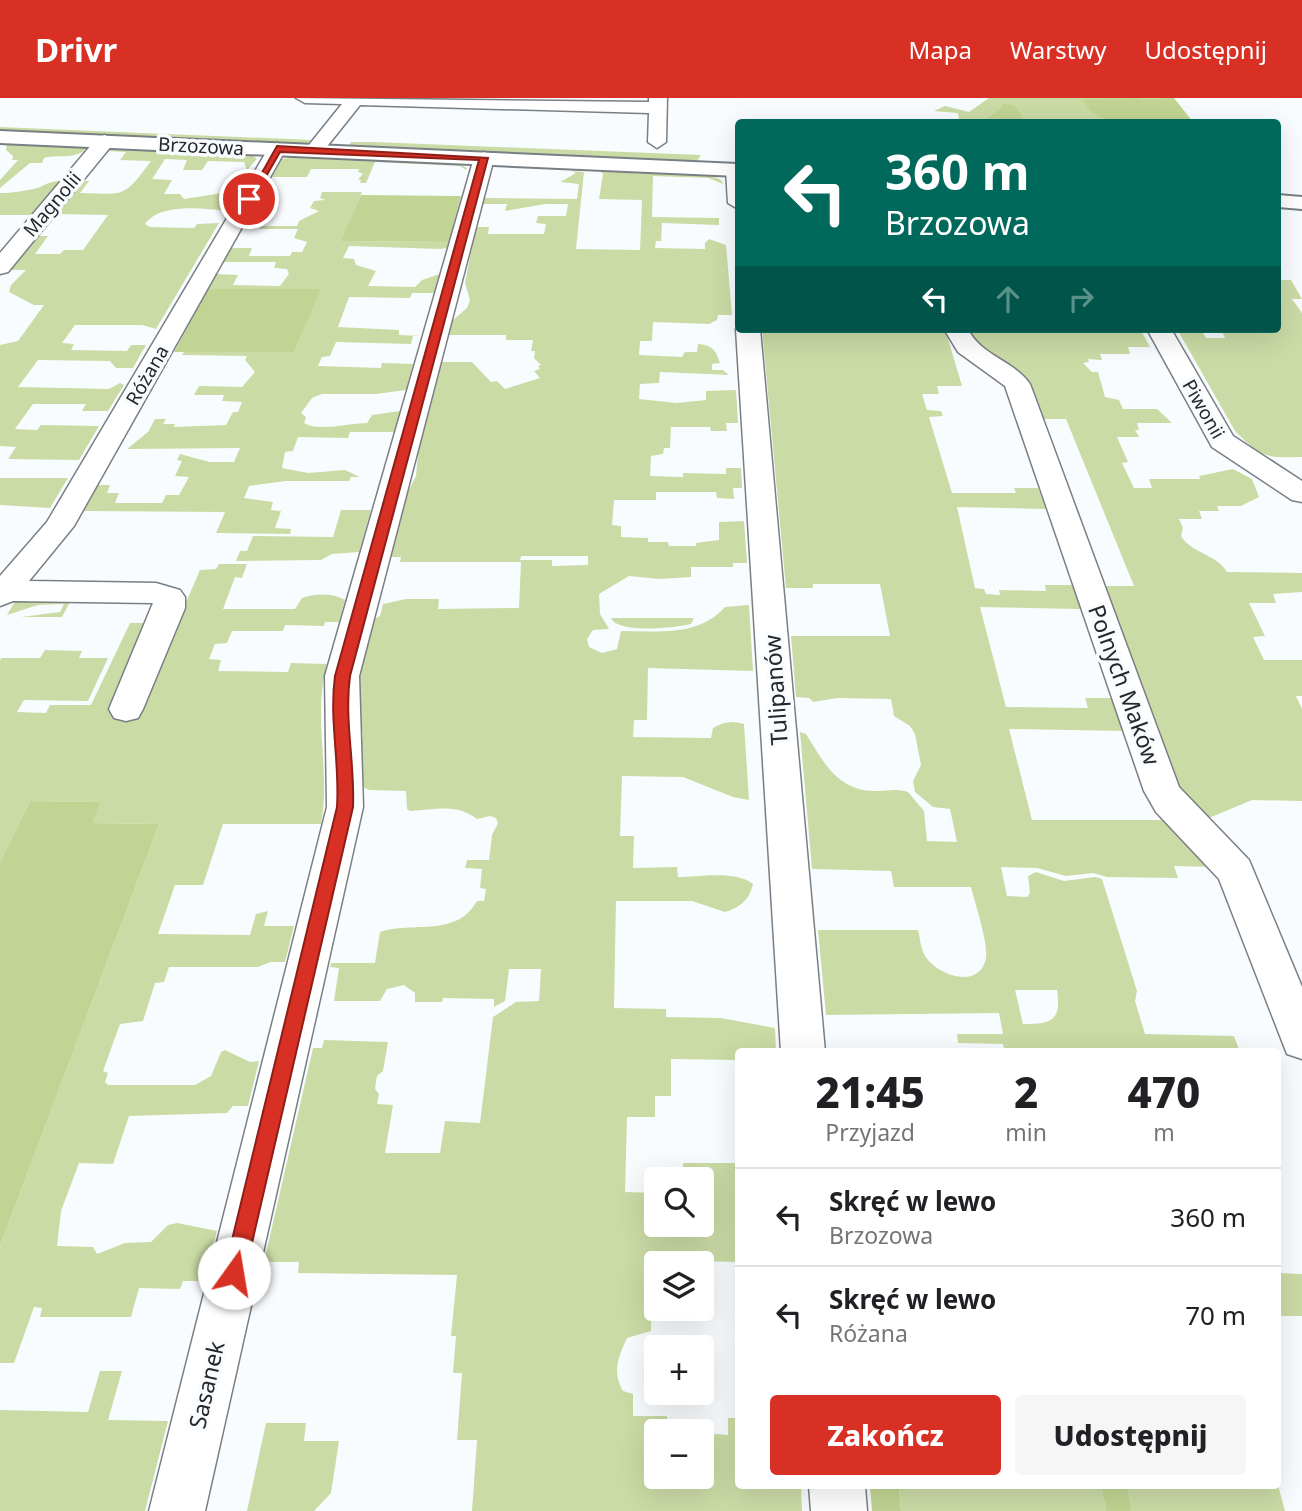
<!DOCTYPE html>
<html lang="pl">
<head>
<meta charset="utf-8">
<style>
	body { margin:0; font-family:"Noto Sans",sans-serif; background:#f6f6f6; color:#202124; height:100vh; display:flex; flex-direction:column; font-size:26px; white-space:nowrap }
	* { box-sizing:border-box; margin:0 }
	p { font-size:23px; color:#757577 }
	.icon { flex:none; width:38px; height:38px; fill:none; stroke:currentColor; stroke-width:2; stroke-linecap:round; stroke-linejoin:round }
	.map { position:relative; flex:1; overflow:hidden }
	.side { position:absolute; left:735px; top:950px; width:546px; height:441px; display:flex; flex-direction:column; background:#fff; border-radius:7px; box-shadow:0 7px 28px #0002 }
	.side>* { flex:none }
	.hud { position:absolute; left:735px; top:21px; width:546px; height:214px; border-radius:7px; box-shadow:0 7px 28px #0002; background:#00695c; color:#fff; overflow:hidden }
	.fabs { position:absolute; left:644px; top:1069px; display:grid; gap:14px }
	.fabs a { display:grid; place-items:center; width:70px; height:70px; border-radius:7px; background:#fff; box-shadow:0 7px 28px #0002; font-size:35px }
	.pin { position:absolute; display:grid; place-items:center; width:60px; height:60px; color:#fff; margin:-30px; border:4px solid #fff; border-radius:50%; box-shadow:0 2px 7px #0007 }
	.me { position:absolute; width:77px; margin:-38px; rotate:13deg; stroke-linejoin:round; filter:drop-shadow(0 0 5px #0008) }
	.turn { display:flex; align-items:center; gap:24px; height:147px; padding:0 35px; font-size:32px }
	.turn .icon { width:91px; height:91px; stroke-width:2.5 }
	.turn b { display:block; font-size:49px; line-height:60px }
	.lanes { display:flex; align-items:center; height:66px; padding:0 35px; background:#0003; justify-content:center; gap:35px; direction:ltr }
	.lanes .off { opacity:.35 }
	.eta { display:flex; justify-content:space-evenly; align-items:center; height:119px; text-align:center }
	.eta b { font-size:42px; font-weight:800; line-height:49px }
	.cta { display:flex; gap:14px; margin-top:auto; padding:14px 35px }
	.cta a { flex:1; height:80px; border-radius:7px; background:#d93025; color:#fff; font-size:28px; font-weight:800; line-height:80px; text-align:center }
	.cta a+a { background:#f6f6f6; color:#202124 }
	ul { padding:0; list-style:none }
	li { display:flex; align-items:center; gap:21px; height:98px; padding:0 35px; border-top:2px solid #e0e0e0 }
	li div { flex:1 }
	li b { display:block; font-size:26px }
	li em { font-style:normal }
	header { display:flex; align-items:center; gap:42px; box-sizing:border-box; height:98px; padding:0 35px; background:#d93025; color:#fff }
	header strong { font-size:33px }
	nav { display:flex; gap:38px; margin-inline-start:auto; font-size:24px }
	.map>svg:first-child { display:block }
</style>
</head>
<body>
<header>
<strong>Drivr</strong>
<nav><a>Mapa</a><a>Warstwy</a><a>Udostępnij</a></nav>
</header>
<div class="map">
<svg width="1302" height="1413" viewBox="0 0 1302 1413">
	<rect width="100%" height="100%" fill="#f9fcfe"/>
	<g fill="#cbdba5" fill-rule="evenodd">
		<polygon points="989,0 1141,0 1160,24 954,24 959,21 958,15 934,13 945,8 969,14"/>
		<polygon points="0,29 313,42 303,47 0,34"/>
		<polygon points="351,44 374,44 701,57 696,65 347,50"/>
		<path d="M0 45 87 49V50C76 62 59 56 44 60L42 65H30L0 90V82L18 62H12L13 58 6 52 7 48Z"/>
		<path d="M116 50 251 56 257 61 247 72 244 64 208 63 202 72H183L187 62 165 61 152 81 172 82 164 96H180L184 101 222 95 233 78 246 81 226 113C201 110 160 105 145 126L150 129 194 130 197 126 219 125 156 231 142 227H75L62 245 74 246 71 252 127 253 131 247H146L133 270H116L110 263 38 262 18 289 109 291 120 285 124 287 108 313H82L86 306H33L15 331 37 332 41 327 99 328 79 362 8 361 16 349 0 348V247L18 243 44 207H34L9 194 11 187 26 172H9L37 138H48L35 156H60L64 152H83L108 117 55 116 82 83H89L80 95C125 96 123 101 151 63L120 62 126 54 107 53Z"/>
		<polygon points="294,59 459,66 467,70 466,72 460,68 375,64 366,85 360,85 361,82 358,81 363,76 358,74 359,71 311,71 307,79 272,79 282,61"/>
		<path d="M599 72 710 77 721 82 723 86 708 80 653 78 652 119 719 120V127L662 125 661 143H656L655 150 705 151V145L709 141 726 147 732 217H718L717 222 709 226 653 224 652 243H640L639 257 682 259 685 254H697L698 246C712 247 716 252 720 265L712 266V272H723L729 277 660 274 659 285 640 286 639 301 676 305 706 302V293L736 292 738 325H726L727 333H711L710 329H671L670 350H664L663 356 651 358 650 378 683 379V375L726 376V370H741L742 390H733L734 401 717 400 716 394H656V402H614L612 427 621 428V439L648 440V444H668L669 448H696V445L719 442V424L744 423 747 465H733V469H691V479L659 481 629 478 599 496 600 516 609 531 593 532 587 541 589 549 602 555 617 551 621 533C658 533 698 539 725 509L749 507 753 573 648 570 647 622H634L633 639 711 640 713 630C723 624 732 622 744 626L749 702 733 699 683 679 622 678 620 738H634L633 770 677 769 678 779C699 779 736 772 753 786 750 801 740 810 725 814L692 803H616L614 910 666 911V919L721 920 775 930 776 954H738V962L671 961V998H655V1019H627L625 1094 656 1095V1127H702V1082L683 1081V1065H738V1164L652 1162 651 1233 627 1240C618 1259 612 1274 623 1293L633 1296V1318H667V1333L656 1334V1379H702V1340L716 1336 728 1337V1320H738V1388H801L802 1413H472L477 1342H457L462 1275H453L456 1238H451L457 1177 298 1175 299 1164H264L313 950H322L324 942 388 944 383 973 377 978 375 991 379 996 377 1006 393 1007 385 1055H440L445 1023 480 1025 493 919 516 904 539 903 541 871H509L505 903 494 909V901L443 900 442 904H415V895L404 887 387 891 380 903H334L339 870 330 869 331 865H375L380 834C413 823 456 840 477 803H484L486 791 480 790 482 771 465 770 467 762H489L492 737 498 725 496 720 490 718 477 721C455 705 436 712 410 713L407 711 406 693 369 692 361 688 357 643 363 639 360 622 352 620 358 561 366 558 369 524 380 518 383 506 406 501H439L438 511 519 510 521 464H400L401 459H391L407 396 416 378 418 355 414 353 422 320 427 318 430 308 427 307 441 264H472L491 284 497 283 505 291 540 280 534 273 540 271 538 268 541 267 534 260 535 253H531L533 242H506V237H448L452 223 467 210 470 202 465 185 476 129H489L488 136H544L546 126 536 125 538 118H566L568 106H545L505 113 507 106H482L484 100 577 101 579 86 560 84 576 75 572 73 584 74 576 151 640 152 642 102 599 101 603 76ZM521 458H588V467L552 468V462H520Z"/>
		<path d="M60 83 31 117H0V95C13 95 22 93 34 91 43 89 48 83 60 83Z"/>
		<path d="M322 94H362L342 143 449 144 447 150 440 151 349 148 343 160 354 161 356 167 376 173 368 188 415 189 422 182 440 176 434 195H412L410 200 349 199 338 229 399 232V237L422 238H413L411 246 336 244 330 258 322 259 318 268 381 270 382 265 413 266 406 292 376 296H322L312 300 301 315 306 319 304 325C319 334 349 325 367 325L372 317 400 313 394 334H350L348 340 298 339 293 353 285 354 282 370 308 375 345 372 360 379H351L349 383H286L249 388 244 400 273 404 271 412 281 413 275 430 291 431 290 436 216 435 225 414 84 413 98 387H110L107 395H119L115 405H162L166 397H179L189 379 175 378 182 363 177 362 180 356 210 364H234L240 350 127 351 148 334 155 321H166L163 326H175L174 329 226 327 233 314H238L242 304 222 303 224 297H194L199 288 242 289 255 274 245 262 247 258 182 257 184 254H294L320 191H208L216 176 238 177 233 187 280 188 289 176 287 171 274 170 276 164H223L231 150H252L249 158H290L292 154H302L307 144 294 140 298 131H259L261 128H297L299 123 319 113 310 110 314 103 325 102 320 100Z"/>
		<path d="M1278 182H1291L1302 201H1292L1302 215V359C1267 360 1261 360 1235 333L1177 231 1201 232 1206 240H1225L1221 231H1278Z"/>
		<path d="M762 231H945L962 288H937L939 296H922L927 312 941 313 943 318 929 319 952 395H1016L1014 390H1038L1046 411 957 409 975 490 984 491 986 496 1000 497 999 492 1046 493 1045 487H1072L1081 511 980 509 1006 609 1088 610 1085 600H1112L1123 633 1009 631 1032 722H1165L1213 769 1174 768 1178 780 1107 779 1093 775 1066 778 1037 770 1001 769 1007 798 1027 799 1030 795 1028 778 1036 774 1064 783 1095 779 1102 781 1137 893 1135 903 1145 936 1234 938 1240 954H1005L1003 946 958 945 957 936H1003L999 915 826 917 818 832H918C920 840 921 851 925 858 938 878 980 892 986 860 988 843 975 806 971 789H894L891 773 812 771 800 634 806 636C823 663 837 693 875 693 886 693 897 690 908 694L924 713 927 743 957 744 950 711 933 709 915 694 913 683 921 667 915 636 910 628 894 618 891 601 837 600 813 604 809 600 796 599 791 538H890L880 486H813V490H786ZM1015 892H1057C1062 924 1050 926 1023 926Z"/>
		<path d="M968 231H1140L1150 249H1128L1130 256H1100L1102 262 1088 261 1089 264 1083 265 1092 274H1098L1105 299 1119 302 1123 311H1157L1172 325H1137L1139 332H1135L1139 339H1117L1128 364 1122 365 1134 390H1152L1149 381H1200L1199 378 1233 371 1252 381 1259 399 1241 408H1217L1219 413H1199L1202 421H1179L1183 430 1181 438C1192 456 1217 456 1227 474L1302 475V494L1273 496 1276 505H1249L1265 538 1253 539 1264 562H1302V598H1296L1302 611V703L1252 702 1204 722 1182 700 1103 488H1134L1066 321H1039L1023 277 974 244Z"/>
		<polygon points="0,380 68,380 50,410 0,407"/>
		<polygon points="341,412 371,412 359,454 332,456 321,462 236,463 240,453 247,453 253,438 333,439"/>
		<path d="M219 466H247L242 480 235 479 223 511H295L302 500C315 495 333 495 345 502L339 524H325L324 528 285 527 283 533H232L227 545 215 546 209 561 221 562 218 573 288 574 291 565 327 566C312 619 331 673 321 726H223L203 787H175L158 836 250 837 256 816 268 813 264 828H294L285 864H271L258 869H169L164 884 155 885 143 923 120 926 103 973 108 975 105 984 108 987H195L211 978 221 954 225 952 250 964 259 963 248 1008H233L227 1015 129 1018 113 1066 79 1065 61 1113 57 1148 93 1149 97 1156 125 1145 151 1144 168 1127 177 1125 217 1133 203 1183H183L180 1191 139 1190 131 1219H40L42 1210 34 1209 14 1265H0V1148L159 726 91 725 99 704 30 703 0 764V563L1 560H40L45 552 82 553 79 560H108L88 603 24 602 17 614 46 615 50 607H91L130 525H153L138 616 200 472 216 471Z"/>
		<polygon points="17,500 71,502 62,519 21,519 60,514 64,506 38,507 7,517"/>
		<path d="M611 520H694L691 526C675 530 618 536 611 520Z"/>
		<polygon points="1278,1175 1302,1176 1302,1218 1278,1218"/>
		<polygon points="100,1273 122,1273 108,1322 168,1323 145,1413 0,1413 0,1312 88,1314"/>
		<polygon points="266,1325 306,1325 304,1343 339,1343 331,1395 314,1413 247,1413"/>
		<polygon points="1278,1387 1285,1413 1132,1413 1127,1388"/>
		<polygon points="899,1388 1101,1388 1106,1413 901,1413"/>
	</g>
	<g fill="#c1d493">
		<path d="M1174 0 1193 24C1158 25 1101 37 1082 1Z"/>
		<polygon points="1001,5 1015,8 1025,24 982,24 1003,9"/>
		<polygon points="361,97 458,98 461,98 449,144 341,143"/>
		<polygon points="208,191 321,191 294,254 174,254"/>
		<polygon points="30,703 100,704 92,725 159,726 0,1148 0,764"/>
		<polygon points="870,1388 899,1388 901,1413 872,1413"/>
		<polygon points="1101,1388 1127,1388 1132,1413 1106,1413"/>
	</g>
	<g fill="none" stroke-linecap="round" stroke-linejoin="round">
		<defs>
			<g id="minor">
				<polygon points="296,0 649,4 649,0 667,0 666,44 657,50 648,44 649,15 360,7 321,56 314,58 305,52 342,6 305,5"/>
				<polygon points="105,37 114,43 112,47 8,174 0,176 0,155 98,39"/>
				<polygon points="277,45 286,51 74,428 29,483 156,485 180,492 185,499 185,510 143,611 138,620 126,623 114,620 109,611 153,505 13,503 0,508 0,478 47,424 268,51"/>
				<polygon points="484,54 494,60 359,578 363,709 205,1413 149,1413 327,709 325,578 474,60"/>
				<polygon points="736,66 738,67 738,111 728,105 726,72"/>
				<polygon points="738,228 738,231 760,231 825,954 781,954 736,231"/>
				<path d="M944 231H968C980 257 1013 262 1030 286L1179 689 1249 762 1302 889V961L1287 956 1219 781 1156 714 1144 693 1005 288 958 254Z"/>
				<polygon points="1147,231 1171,231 1233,338 1302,383 1302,404 1292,402 1212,349"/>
				<polygon points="809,1388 865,1388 867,1413 811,1413"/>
			</g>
			<g id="tertiary">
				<polygon points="0,33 738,66 738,78 0,45"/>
				<polygon points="1278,97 1302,99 1302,111 1278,109"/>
			</g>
		</defs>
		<use href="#minor" stroke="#787f85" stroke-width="3"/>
		<use href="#tertiary" stroke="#787f85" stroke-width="4"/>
		<use href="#minor" fill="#fff" fill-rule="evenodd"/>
		<use href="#tertiary" fill="#fff" fill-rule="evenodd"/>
	</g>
	<path fill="#d93025" stroke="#8d1f18" stroke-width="2" d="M277 48 488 60 350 578C344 622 355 665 353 709L245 1175 242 1182 234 1185 227 1182 224 1175 337 709C340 665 329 622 335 578L479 62 280 54 253 101 246 103Z"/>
	<g text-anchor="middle" stroke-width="7" stroke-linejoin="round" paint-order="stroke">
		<g font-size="19" fill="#25272a" stroke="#f9fcfe">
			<text transform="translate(201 48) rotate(3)" y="7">Brzozowa</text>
			<text transform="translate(52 106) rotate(-50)" y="7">Magnolii</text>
			<text transform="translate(147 277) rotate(-60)" y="7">Różana</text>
			<text transform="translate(1204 311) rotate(60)" y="7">Piwonii</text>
		</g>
		<g font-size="23" fill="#25272a" stroke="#f9fcfe">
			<text transform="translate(1124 587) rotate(70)" y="8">Polnych Maków</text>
			<text transform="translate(776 592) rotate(-94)" y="8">Tulipanów</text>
			<text transform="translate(207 1287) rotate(-77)" y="8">Sasanek</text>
		</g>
	</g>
</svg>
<div class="fabs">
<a><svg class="icon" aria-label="search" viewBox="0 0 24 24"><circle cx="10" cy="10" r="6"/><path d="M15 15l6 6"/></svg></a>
<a><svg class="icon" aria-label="layers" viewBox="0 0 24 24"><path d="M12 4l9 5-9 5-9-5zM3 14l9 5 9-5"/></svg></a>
<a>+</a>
<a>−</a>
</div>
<div class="pin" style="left:249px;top:101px;background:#d93025"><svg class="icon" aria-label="arrive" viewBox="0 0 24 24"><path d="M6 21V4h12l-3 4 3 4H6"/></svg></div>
<svg class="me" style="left:234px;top:1175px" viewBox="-20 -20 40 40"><circle r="19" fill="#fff"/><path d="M0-13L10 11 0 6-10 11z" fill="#d93025"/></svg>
<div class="hud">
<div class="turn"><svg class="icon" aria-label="left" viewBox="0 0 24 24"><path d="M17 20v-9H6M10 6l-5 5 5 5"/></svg><div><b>360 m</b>Brzozowa</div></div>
<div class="lanes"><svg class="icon" aria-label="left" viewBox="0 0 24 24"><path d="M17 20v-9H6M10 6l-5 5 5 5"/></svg><svg class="icon off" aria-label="ahead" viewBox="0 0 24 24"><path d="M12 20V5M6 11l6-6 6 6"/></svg><svg class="icon off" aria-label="right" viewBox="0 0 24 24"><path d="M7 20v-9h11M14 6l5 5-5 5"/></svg></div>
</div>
<section class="side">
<div class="eta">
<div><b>21:45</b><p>Przyjazd</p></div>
<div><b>2</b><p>min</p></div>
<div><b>470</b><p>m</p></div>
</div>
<ul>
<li><svg class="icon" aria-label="left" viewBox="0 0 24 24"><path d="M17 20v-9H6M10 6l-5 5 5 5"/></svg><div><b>Skręć w lewo</b><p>Brzozowa</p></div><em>360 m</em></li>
<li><svg class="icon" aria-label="left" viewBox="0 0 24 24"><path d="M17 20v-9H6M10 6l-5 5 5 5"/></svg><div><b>Skręć w lewo</b><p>Różana</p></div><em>70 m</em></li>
</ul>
<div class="cta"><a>Zakończ</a><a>Udostępnij</a></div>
</section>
</div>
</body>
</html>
